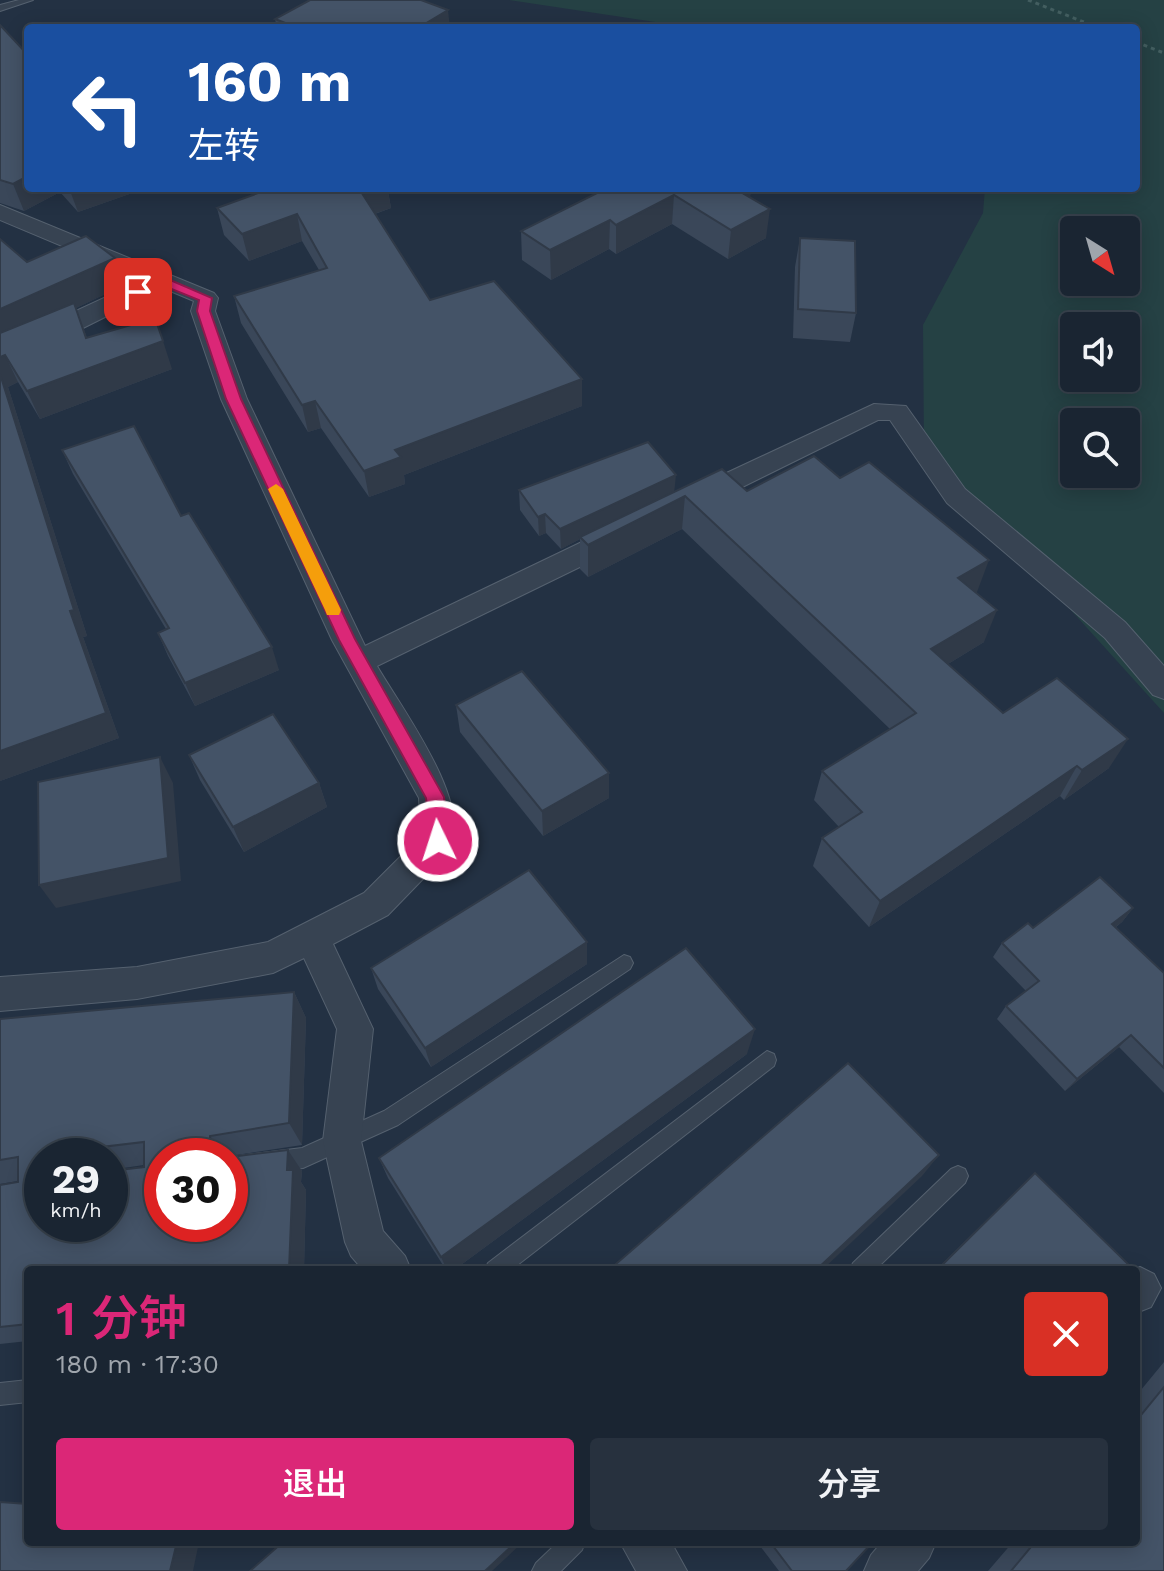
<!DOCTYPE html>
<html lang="zh">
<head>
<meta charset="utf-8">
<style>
	body { margin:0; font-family:"Work Sans","Noto Sans SC",sans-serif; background:#27313e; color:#f1f3f6; height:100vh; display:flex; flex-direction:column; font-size:30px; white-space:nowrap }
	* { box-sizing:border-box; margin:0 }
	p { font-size:26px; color:#9fa5ac }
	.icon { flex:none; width:44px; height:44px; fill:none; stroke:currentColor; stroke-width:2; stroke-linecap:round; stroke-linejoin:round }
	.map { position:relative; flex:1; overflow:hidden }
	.sheet { position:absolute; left:24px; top:1266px; width:1116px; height:280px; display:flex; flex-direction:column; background:#1a2532; border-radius:8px; box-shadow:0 4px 20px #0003,0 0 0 2px #38424d }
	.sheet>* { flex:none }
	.banner { position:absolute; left:24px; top:24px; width:1116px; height:168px; border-radius:8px; box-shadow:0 4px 20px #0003,0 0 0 2px #38424d; background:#1a4fa0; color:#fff; overflow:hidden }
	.needle { width:52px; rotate:143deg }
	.buttons { position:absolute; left:1060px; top:216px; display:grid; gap:16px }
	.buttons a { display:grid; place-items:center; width:80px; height:80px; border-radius:8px; background:#1a2532; box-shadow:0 4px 20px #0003,0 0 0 2px #38424d; font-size:40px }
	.speed { position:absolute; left:24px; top:1138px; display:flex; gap:16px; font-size:40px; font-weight:700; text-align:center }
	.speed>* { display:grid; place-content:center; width:104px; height:104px; border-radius:50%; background:#1a2532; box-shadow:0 4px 20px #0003,0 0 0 2px #38424d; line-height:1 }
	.speed small { font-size:20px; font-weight:400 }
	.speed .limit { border:12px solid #d22; background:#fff; color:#111 }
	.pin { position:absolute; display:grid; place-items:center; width:68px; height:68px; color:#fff; margin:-34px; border-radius:16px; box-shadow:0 4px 12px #0006 }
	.me { position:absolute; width:88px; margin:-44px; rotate:356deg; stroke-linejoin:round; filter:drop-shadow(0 0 6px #0008) }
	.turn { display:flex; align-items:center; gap:28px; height:168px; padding:0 32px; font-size:36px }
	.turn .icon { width:104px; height:104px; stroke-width:2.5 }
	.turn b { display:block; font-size:56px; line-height:68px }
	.round { display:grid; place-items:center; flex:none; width:84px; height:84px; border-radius:8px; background:#27313e }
	.summary { display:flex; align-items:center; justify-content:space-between; height:136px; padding:0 32px }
	h1 { font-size:48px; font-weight:600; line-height:60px; color:#db2777 }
	.cta { display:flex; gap:16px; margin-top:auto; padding:16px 32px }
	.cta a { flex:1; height:92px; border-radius:8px; background:#db2777; color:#fff; font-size:32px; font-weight:600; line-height:92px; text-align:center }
	.cta a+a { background:#27313e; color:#f1f3f6 }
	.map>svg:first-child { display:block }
</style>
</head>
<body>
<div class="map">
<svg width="1164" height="1571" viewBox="0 0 1164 1571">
	<rect width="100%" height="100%" fill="#233143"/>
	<path fill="#254144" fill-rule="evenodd" d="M509 0H1164V713L924 448 923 325 983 213 985 188H1136V28H695ZM1074 230H1126V282H1074ZM1074 326H1126V378H1074ZM1074 422H1126V474H1074Z"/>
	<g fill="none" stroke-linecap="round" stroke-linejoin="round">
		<defs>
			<g id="lane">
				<polygon points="19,0 33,0 0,11 0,5"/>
				<polygon points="624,955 630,957 633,963 630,969 398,1125 303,1168 230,1177 230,1157 302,1148 384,1111"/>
				<polygon points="767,1051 774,1054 776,1060 774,1066 511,1270 485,1270 488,1263"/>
				<polygon points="958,1166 965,1169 968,1176 965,1183 875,1270 850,1270 853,1263 951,1169"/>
				<polygon points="28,1380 28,1402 0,1405 0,1383"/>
				<polygon points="558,1542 585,1542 582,1550 561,1571 532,1571 536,1563"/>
			</g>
			<g id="street">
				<path d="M0 205 214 293 218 298 215 311 247 399 365 646 609 529 619 526 629 529 633 536 629 543 377 666C402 709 473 803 450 851L388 915 333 944 373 1029 361 1141 383 1231 405 1256 411 1270H363L351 1256 345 1242 323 1141 337 1029 304 958 273 973 137 999 0 1011V977L137 967 268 942 364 893 421 836 419 798 332 640 221 399 191 311 194 301 163 288 75 332 0 363V346L143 280 0 220Z"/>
				<polygon points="874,404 906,406 965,489 1125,622 1164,666 1164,699 1153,695 1105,638 947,503 890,420 878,420 706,505 688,505 684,498 688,491"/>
				<polygon points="1140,1267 1154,1274 1161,1288 1151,1307 1136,1313 1134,1270"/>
				<polygon points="620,1542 671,1542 687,1571 636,1571"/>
				<polygon points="882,1542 936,1542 929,1558 918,1571 864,1571 871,1555"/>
			</g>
		</defs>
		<use href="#lane" stroke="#55616f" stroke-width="2"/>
		<use href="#street" stroke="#55616f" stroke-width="2"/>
		<g stroke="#435e60" stroke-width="3" stroke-dasharray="4 4" stroke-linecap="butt">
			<polyline points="1028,0 1099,28"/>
			<polyline points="1136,42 1164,53"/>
		</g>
		<use href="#lane" fill="#374352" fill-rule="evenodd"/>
		<use href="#street" fill="#374352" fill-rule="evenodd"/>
	</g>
	<g fill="#3a4759" fill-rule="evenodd">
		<polygon points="275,19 450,28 277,28"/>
		<polygon points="0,25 28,188 137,188 138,191 78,212 60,192 24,211 0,203"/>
		<polygon points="607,188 751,188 750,197 766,238 728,259 672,224 616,254 609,249 551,280 522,260 521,231"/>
		<polygon points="388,191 391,208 375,214 430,300 582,406 404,475 405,484 369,497 321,428 308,432 241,323 234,296 319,270 302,241 249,261 224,235 217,208"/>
		<polygon points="800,238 856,313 850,342 793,338 795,267"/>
		<polygon points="0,239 27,262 115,258 124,285 76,308 87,338 172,369 40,419 18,382 8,387 87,636 83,637 119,738 0,781"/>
		<polygon points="62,450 181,516 279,670 195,706 168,656 158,633 166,629 73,474"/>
		<polygon points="519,490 674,492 747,491 977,592 984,642 948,664 1003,713 1109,768 1064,800 1060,796 869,927 813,866 822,838 839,827 814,800 822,771 890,729 682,529 588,577 580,569 580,539 561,549 546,533 539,536 520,510"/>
		<polygon points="456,705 609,798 543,836 460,732"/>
		<polygon points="189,755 319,783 327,807 244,852 200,780"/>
		<polygon points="1133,908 1122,922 1116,927 1164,973 1164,1093 1119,1047 1065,1091 997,1019 1006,1006 1026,991 993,957 1002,943 1033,928"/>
		<polygon points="587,964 431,1067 378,989 371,968"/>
		<path d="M294 992 306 1018 302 1145 230 1156H162V1224L288 1150 302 1171 301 1182 306 1190 304 1270H28V1341L0 1344V1185L18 1182V1181L0 1184V1019ZM42 1156H110V1170L144 1165V1167L42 1224Z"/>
		<polygon points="747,1054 454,1270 446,1270 388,1178 379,1158"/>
		<polygon points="1035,1173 1125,1270 936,1270 1014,1193"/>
		<polygon points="1164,1362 1164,1571 988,1571 1013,1542 1136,1542 1136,1396"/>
		<polygon points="757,1542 873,1542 846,1571 779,1571"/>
	</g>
	<g fill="#303a48">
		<polygon points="448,10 450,28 418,28"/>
		<polygon points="28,176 28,188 58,188 60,192 24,211 13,184"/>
		<polygon points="69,188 137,188 138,191 78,212"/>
		<polygon points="367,188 397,188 388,191 391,208 365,217 360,190"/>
		<polygon points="745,188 751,188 748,214 739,191"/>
		<polygon points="674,195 672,224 616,254 616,225"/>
		<polygon points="770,209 766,238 728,259 731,230"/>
		<polygon points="297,214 302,241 249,261 242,234"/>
		<polygon points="610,220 609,249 551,280 550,250"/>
		<polygon points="115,258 124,285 76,308 97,366 163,341 172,369 40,419 27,391 0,343 0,309"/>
		<polygon points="5,355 18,382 8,387 87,636 83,637 119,738 0,781 0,751 70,611 0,374 0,357"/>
		<polygon points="582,379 582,406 404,475 405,484 369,497 364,471 395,450"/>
		<polygon points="315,401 321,428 308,432 302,405"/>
		<polygon points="676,475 674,494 580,537 580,539 561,549 560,529"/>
		<polygon points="685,496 682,529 588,577 588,545"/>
		<polygon points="545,514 546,533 539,536 538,517"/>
		<polygon points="989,560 977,592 946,610 958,578"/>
		<polygon points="997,610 984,642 920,681 931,649"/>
		<polygon points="272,647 279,670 195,706 185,683"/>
		<polygon points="1128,739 1109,768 1064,800 1082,770"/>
		<polygon points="160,757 173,783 181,881 56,908 39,885"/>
		<polygon points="1077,766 1060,796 869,927 880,901"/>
		<polygon points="609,773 609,798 543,836 542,811"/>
		<polygon points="319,783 327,807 244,852 233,827"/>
		<polygon points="1133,908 1122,922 1101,938 1112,924"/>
		<polygon points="587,942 587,964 431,1067 425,1048"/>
		<polygon points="294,992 306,1018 302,1145 289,1123"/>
		<polygon points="755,1029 747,1054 454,1270 447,1270 441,1257"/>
		<polygon points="1131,1035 1119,1047 1065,1091 1077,1079"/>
		<polygon points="210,1136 226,1156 210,1156"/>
		<polygon points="85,1149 92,1156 85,1156"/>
		<polygon points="288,1150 302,1171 301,1182 306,1190 304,1270 289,1270"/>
		<polygon points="939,1155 922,1176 822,1270 816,1270"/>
		<polygon points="177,1542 199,1542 193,1571 170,1571"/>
		<polygon points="516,1542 523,1542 492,1571 485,1571"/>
	</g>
	<g fill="#445367" stroke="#303a48" stroke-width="2" fill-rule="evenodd">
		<polygon points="310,0 421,0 448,10 418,28 298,28 275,19"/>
		<polygon points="0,25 28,55 28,176 13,184 0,180"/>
		<polygon points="272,188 367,188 360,190 430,300 494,281 582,379 395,450 401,457 364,471 315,401 302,405 234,296 327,268 297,214 242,234 217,208"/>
		<polygon points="607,188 745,188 739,191 770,209 731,230 674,195 616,225 610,220 550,250 521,231"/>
		<polygon points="86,236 115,258 0,309 0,239 27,262"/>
		<polygon points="800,238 855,241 856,313 798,309"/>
		<polygon points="74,303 86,338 155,318 163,341 27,391 5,355 0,357 0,333"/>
		<polygon points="0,374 74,610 70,611 106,713 0,751"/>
		<polygon points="134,426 181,516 189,513 272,647 185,683 158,633 169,628 62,450"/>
		<polygon points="648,442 676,475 560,529 545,514 538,517 519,490"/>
		<polygon points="814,456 840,478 869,462 989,560 958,578 997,610 931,649 1003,713 1057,678 1128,739 1082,770 1077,766 880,901 822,838 862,812 822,771 916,713 685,496 588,545 580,537 722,469 747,491"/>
		<polygon points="522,671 609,773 542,811 456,705"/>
		<polygon points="273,714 319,783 233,827 189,755"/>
		<polygon points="160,757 168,858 39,885 38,782"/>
		<polygon points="529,870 587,942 425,1048 371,968"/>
		<polygon points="1100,877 1133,908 1112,924 1164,973 1164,1068 1131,1035 1077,1079 1006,1006 1039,981 1002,943 1028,923 1033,928"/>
		<polygon points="686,948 755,1029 441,1257 379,1158"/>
		<path d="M294 992 289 1123 210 1136V1156H162V1224H230V1157L288 1150 287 1170H293L289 1270H28V1324L0 1327V1185L18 1182V1157L0 1160V1019ZM144 1142V1167L110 1171V1224H42V1156H85V1149Z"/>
		<polygon points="848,1063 939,1155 816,1270 609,1270"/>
		<polygon points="1035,1173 1129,1265 1125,1270 937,1270"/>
		<polygon points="1164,1387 1164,1571 1011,1571 1035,1542 1136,1542 1136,1421"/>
		<polygon points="0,1502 28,1504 28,1542 177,1542 170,1571 0,1571"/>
		<polygon points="283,1542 516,1542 485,1571 250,1571"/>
		<polygon points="770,1542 873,1542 846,1571 792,1571"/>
	</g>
	<polygon fill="#db2777" stroke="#8e194d" stroke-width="2" points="161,276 212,298 210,311 241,399 355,639 444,797 448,841 445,846 432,846 426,798 339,640 226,399 197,311 199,300 162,285 138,296 131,292"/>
	<polygon fill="#f59e0b" points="276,484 283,489 341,610 339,615 327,615 325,610 268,489"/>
</svg>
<div class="buttons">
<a><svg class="needle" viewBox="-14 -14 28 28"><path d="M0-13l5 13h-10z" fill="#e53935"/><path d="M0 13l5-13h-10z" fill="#9fa5ac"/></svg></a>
<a><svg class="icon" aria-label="sound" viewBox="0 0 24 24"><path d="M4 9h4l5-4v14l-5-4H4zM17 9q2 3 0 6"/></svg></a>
<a><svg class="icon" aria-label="search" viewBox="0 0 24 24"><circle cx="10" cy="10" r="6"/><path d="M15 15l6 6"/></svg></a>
</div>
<div class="speed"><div>29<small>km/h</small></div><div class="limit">30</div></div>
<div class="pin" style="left:138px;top:292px;background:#d93025"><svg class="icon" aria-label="arrive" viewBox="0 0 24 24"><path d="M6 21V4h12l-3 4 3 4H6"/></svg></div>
<svg class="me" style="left:438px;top:841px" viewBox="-20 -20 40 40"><circle r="17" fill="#db2777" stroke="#fff" stroke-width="3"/><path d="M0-11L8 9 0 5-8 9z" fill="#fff"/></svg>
<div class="banner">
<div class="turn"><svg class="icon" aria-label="left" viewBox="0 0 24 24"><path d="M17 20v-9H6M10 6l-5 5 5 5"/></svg><div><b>160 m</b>左转</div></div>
</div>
<section class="sheet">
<div class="summary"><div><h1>1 分钟</h1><p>180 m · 17:30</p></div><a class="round" style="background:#d93025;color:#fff"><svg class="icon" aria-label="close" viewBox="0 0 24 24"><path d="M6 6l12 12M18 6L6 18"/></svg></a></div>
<div class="cta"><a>退出</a><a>分享</a></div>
</section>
</div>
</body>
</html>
